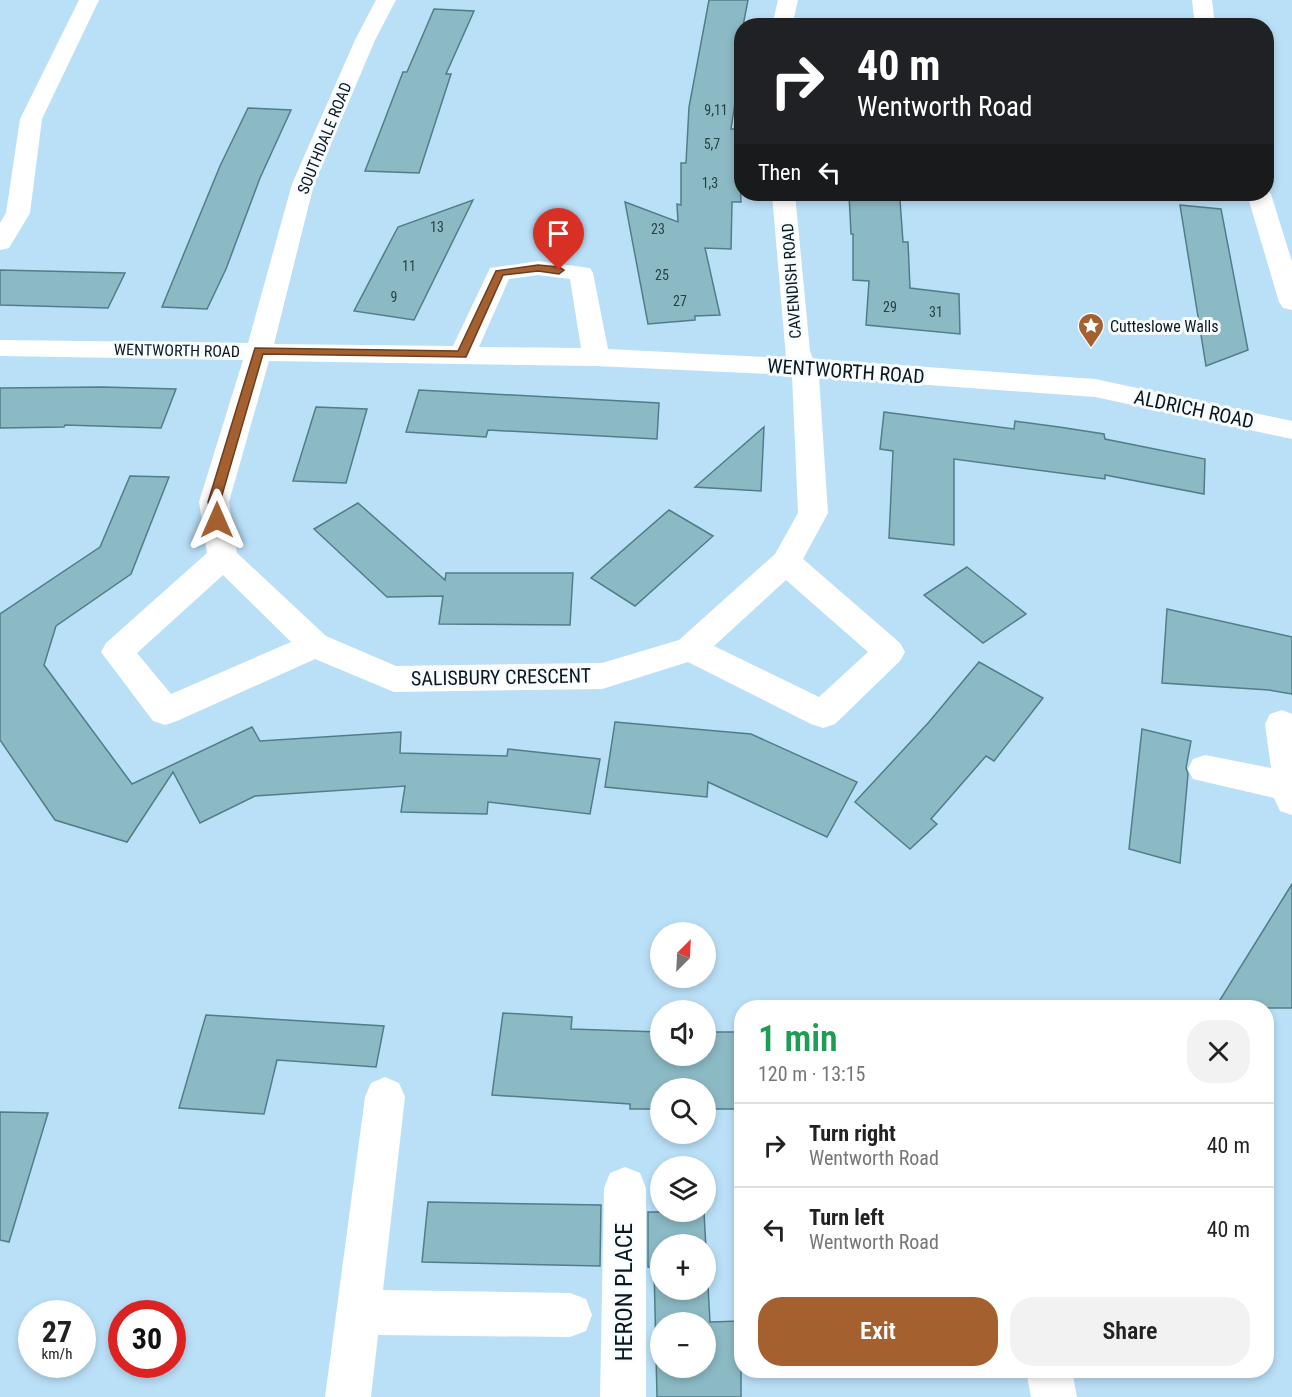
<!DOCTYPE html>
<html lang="en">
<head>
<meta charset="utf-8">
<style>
	body { margin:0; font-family:"Roboto Condensed",sans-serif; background:#f2f2f2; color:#222; height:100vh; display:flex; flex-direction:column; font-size:22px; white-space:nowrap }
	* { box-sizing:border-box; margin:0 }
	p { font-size:20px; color:#767676 }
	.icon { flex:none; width:33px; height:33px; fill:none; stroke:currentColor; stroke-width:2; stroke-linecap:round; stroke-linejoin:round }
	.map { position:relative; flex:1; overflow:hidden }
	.panel { position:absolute; left:734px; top:1000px; width:540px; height:378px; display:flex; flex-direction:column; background:#fff; border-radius:24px; box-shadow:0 3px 9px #0003 }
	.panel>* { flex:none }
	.hud { position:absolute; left:734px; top:18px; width:540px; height:183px; border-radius:24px; box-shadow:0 3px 9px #0003; background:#202124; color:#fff; overflow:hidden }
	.needle { width:39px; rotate:24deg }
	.fabs { position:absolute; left:650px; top:922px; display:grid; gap:12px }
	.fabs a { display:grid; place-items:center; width:66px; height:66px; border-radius:50%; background:#fff; box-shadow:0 3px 9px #0003; font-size:30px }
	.speed { position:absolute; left:18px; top:1300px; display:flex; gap:12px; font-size:30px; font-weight:700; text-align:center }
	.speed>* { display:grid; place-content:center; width:78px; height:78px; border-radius:50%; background:#fff; box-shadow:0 3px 9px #0003; line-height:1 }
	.speed small { font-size:15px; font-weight:400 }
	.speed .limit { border:9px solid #d22; background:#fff; color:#111 }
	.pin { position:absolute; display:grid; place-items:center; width:51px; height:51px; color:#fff; margin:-62px -26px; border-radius:50% 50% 50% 0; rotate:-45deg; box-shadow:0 0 6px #0007 }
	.pin .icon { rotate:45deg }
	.me { position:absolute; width:66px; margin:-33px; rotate:0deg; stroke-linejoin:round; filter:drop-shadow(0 0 4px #0008) }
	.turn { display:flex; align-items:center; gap:21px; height:126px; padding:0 24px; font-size:27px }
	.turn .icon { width:78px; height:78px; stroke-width:2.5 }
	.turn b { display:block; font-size:42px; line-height:51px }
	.then { display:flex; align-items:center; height:57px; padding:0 24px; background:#0003; gap:12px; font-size:22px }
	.round { display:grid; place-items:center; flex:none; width:63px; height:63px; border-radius:24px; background:#f2f2f2 }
	.head { display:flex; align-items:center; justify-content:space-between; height:102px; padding:0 24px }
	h1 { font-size:36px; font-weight:600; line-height:45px; color:#1e9e55 }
	.action { display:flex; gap:12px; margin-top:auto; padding:12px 24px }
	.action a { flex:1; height:69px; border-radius:24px; background:#a4602f; color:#fff; font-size:24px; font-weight:600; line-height:69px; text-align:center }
	.action a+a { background:#f2f2f2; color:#222 }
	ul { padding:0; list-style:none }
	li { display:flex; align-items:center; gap:18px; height:84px; padding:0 24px; border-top:2px solid #e0e0e0 }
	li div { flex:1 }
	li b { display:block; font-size:22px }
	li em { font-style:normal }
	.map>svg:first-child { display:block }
</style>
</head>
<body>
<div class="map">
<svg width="1292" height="1397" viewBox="0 0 1292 1397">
	<rect width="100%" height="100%" fill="#bae0f8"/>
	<g fill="#8bbac5" stroke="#517d88" stroke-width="1.5" fill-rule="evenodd">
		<polygon points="709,0 748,0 743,26 741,26 736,64 741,64 731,129 738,129 741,202 732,202 731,249 705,248 720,315 695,316 695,320 648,324 625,202 678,222 677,204 681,205 681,163 686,163 689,107"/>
		<polygon points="434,9 474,11 446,74 451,74 419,173 365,171 403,72 407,72"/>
		<polygon points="248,108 291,110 260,178 226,269 207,309 162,307 220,166"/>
		<polygon points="849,194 895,194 895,200 900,200 903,242 908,242 910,288 959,294 960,334 866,325 869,281 853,280 853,234 851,234"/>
		<polygon points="473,200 414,320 354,311 398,227"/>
		<polygon points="1180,205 1221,209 1248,350 1206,366"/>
		<polygon points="0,270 125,273 108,308 0,305"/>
		<polygon points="102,387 176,389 161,428 65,425 64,427 0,428 0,388"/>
		<polygon points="419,390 659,403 657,439 488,430 486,437 406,432"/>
		<polygon points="316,407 367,409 346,483 293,481"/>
		<polygon points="884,412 1014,429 1015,421 1059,427 1104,434 1105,439 1205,459 1204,494 1105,475 1105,479 954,459 954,545 889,538 893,451 880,449"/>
		<polygon points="764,427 761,491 695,487"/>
		<polygon points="130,476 169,477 131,574 56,626 44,665 132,784 252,727 260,741 401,732 400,753 507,756 508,749 600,759 590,814 488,802 487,814 401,812 405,786 255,796 200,823 173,772 127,842 55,820 0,740 0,614 100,547"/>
		<polygon points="358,503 445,580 446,573 573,573 570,625 439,624 443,596 387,597 314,529"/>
		<polygon points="669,510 713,536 635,606 591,578"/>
		<polygon points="967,567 1026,614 983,643 924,595"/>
		<polygon points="1167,609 1292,637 1292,694 1269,690 1162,683"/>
		<polygon points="979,662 1043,698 994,761 986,756 931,819 937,824 910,849 855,802 929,722"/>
		<polygon points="615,722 751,734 857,782 827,837 708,782 707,797 605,787"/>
		<polygon points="1142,729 1191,741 1186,768 1188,774 1180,863 1129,849"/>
		<polygon points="1292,884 1292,1008 1215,1008"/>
		<polygon points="503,1013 572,1017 571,1029 660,1032 660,1056 705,1056 705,1032 741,1032 741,1109 705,1109 705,1089 660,1089 660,1109 630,1109 630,1104 492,1095"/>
		<polygon points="206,1015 384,1026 376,1067 277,1060 264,1114 179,1108"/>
		<polygon points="0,1112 48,1113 9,1242 0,1240"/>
		<polygon points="428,1202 601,1205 600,1266 422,1262"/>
		<path d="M648 1212H704L710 1322 741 1321V1397H657L654 1267H648ZM660 1245H705V1290H660ZM660 1323H705V1368H660Z"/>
	</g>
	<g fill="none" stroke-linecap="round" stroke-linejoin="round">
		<g fill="#fff" fill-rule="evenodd">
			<polygon points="79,0 99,0 42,119 30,213 9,248 0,250 0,223 6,213 20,119"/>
			<path d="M376 0H396L375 40 314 184 274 344 453 346 490 268 538 261 590 268 593 273 608 349 786 358 772 194H795L810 351 813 359 1095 379 1292 421V439L1095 397 819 377 828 513 803 559 900 643 905 652 900 661 835 724 823 728 811 724 688 662 602 689 394 692 315 659 177 721 165 725 153 721 101 652 106 643 207 553 199 502 243 360 0 356V340L248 343 292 184 355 40ZM538 275 570 279 581 348 479 347 509 279ZM269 361 596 366 792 375 798 513 775 554 679 640 602 663 396 666 326 636 237 553 229 502ZM223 575 291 642 171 694 137 653ZM786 580 868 652 819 697 714 646Z"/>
			<polygon points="778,0 798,0 792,26 772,26"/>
			<polygon points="1192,0 1212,0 1215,26 1195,26"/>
			<polygon points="1266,189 1271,194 1292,262 1292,310 1283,308 1279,302 1247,194 1266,194"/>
			<polygon points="1282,710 1292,714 1292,815 1280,811 1274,798 1193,779 1188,769 1193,759 1205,755 1271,768 1265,724 1270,714"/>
			<polygon points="385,1077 399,1083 405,1097 383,1290 570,1293 586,1299 592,1315 586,1331 570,1337 378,1335 371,1397 325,1397 365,1097 371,1083"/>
			<polygon points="625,1167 640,1173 646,1188 646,1397 600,1397 604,1188 610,1173"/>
			<polygon points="1026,1371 1072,1371 1077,1397 1031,1397"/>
		</g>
	</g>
	<polygon fill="#a4602f" stroke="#6b3e1f" stroke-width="1.5" points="538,265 559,267 564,270 559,274 538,271 503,275 466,357 263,354 220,502 223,520 217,525 213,523 208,502 255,348 458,351 496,271"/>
	<defs>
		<symbol id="sight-pin" viewBox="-11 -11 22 30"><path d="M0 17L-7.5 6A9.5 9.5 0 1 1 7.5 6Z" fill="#a4602f" stroke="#f8fcfe"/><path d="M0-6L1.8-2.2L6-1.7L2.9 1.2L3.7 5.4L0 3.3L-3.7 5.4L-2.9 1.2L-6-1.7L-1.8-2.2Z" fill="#fff"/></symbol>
	</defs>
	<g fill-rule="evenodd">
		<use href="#sight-pin" x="1076" y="311" width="30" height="40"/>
	</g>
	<g text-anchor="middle" stroke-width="6" stroke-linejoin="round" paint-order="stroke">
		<g font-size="14" fill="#2a4049">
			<text x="716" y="115">9,11</text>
			<text x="712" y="149">5,7</text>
			<text x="710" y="188">1,3</text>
			<text x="437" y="232">13</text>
			<text x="658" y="234">23</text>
			<text x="409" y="271">11</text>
			<text x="662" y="280">25</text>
			<text x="394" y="302">9</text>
			<text x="680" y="306">27</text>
			<text x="890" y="312">29</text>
			<text x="936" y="317">31</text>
		</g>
		<g font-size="16" fill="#091820" stroke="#f8fcfe">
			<text transform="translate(324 138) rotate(-68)" y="6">SOUTHDALE ROAD</text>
			<text transform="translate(791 281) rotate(-94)" y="6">CAVENDISH ROAD</text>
			<text transform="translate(177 350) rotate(1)" y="6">WENTWORTH ROAD</text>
		</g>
		<g font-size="16" fill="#091820" stroke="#f8fcfe" text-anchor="start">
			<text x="1110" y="332">Cutteslowe Walls</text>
		</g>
		<g font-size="20" fill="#091820" stroke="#f8fcfe">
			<text transform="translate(846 371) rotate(4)" y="7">WENTWORTH ROAD</text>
			<text transform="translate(1194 409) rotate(12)" y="7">ALDRICH ROAD</text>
			<text transform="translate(501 677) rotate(-1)" y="7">SALISBURY CRESCENT</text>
		</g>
		<g font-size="24" fill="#091820" stroke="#f8fcfe">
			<text transform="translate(624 1292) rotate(-90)" y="8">HERON PLACE</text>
		</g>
	</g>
</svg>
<div class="fabs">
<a><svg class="needle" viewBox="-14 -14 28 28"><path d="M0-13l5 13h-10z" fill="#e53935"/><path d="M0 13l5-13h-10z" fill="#767676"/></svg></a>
<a><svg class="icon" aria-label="sound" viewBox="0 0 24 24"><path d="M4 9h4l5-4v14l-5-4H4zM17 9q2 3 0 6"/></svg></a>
<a><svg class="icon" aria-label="search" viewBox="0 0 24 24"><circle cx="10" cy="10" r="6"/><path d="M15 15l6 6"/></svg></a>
<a><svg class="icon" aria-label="layers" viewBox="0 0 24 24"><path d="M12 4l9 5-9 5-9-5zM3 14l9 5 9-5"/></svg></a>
<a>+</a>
<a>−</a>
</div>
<div class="speed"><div>27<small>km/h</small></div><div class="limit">30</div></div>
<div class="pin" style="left:559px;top:270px;background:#d93025"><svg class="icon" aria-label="arrive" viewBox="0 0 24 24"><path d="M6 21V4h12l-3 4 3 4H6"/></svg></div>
<svg class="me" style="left:217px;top:520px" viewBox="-20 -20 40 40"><path d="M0-17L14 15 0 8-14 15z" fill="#a4602f" stroke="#fff" stroke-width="4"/></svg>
<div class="hud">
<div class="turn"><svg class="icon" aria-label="right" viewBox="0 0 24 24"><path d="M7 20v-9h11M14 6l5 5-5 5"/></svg><div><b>40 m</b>Wentworth Road</div></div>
<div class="then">Then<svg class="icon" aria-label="left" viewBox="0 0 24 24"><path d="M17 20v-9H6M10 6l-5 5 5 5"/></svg></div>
</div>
<section class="panel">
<div class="head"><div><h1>1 min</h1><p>120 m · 13:15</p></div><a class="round"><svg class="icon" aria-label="close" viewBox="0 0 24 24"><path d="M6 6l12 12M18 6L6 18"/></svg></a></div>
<ul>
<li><svg class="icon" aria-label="right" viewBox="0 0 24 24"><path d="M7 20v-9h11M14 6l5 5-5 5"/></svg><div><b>Turn right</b><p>Wentworth Road</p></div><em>40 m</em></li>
<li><svg class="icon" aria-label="left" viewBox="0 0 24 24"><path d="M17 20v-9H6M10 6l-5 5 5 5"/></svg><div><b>Turn left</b><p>Wentworth Road</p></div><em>40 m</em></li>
</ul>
<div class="action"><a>Exit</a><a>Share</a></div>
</section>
</div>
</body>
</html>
